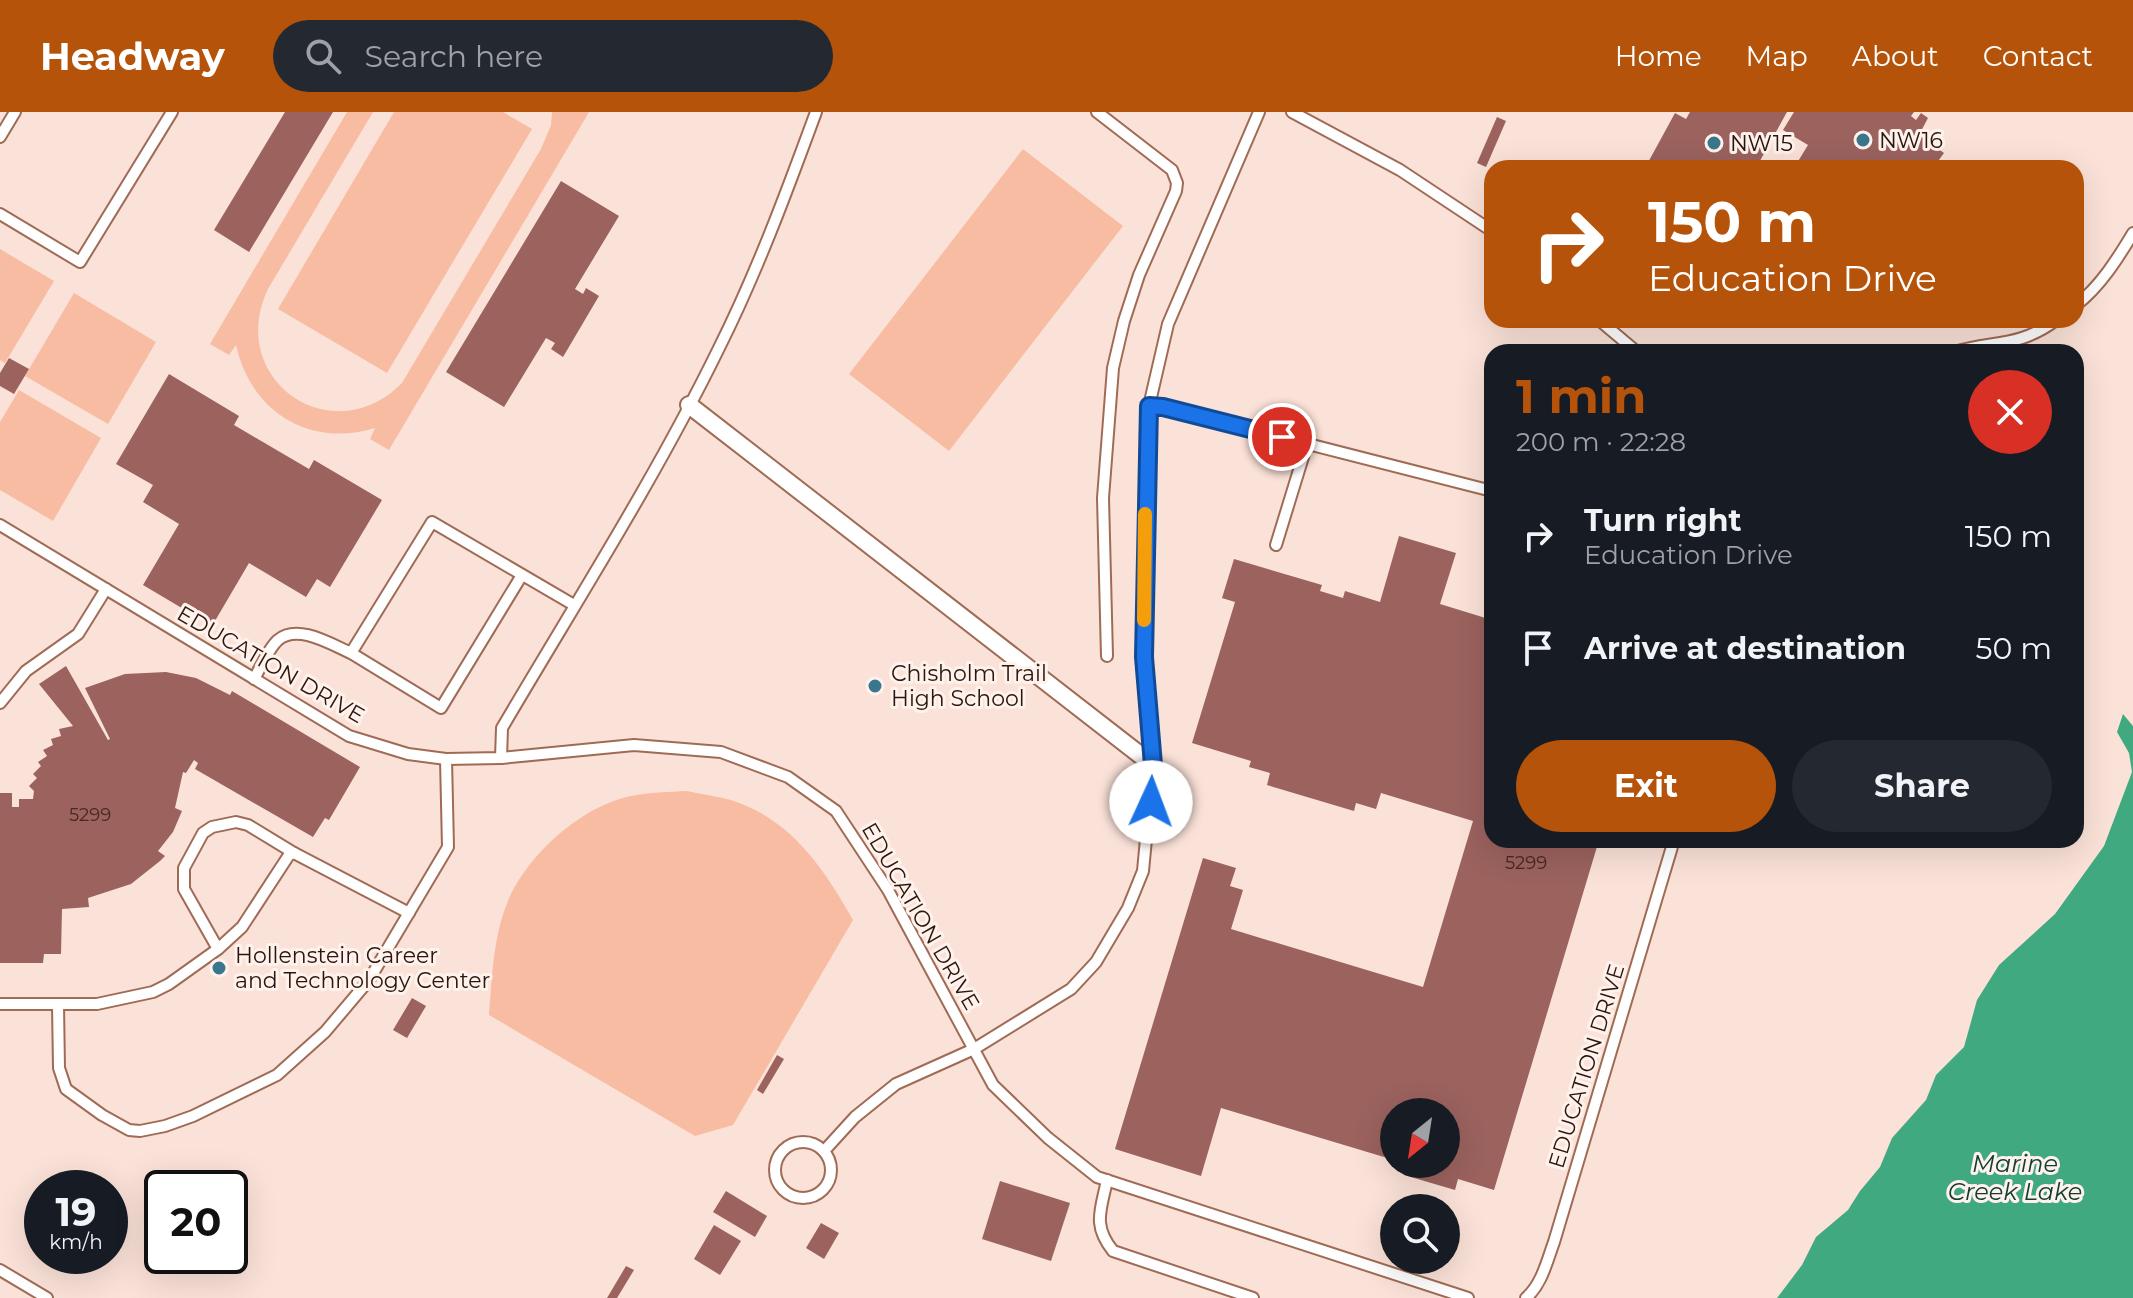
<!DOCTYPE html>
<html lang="en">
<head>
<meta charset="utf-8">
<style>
	body { margin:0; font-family:Montserrat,sans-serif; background:#242831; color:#f1f3f6; height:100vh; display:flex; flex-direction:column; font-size:30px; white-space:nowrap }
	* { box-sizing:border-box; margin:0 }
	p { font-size:26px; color:#9ea1a6 }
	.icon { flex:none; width:44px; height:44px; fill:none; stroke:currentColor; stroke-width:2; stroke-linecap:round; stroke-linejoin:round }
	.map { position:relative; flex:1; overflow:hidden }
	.sheet { position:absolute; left:1484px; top:232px; width:600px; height:504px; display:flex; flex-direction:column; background:#171b24; border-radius:24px; box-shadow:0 8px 32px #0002 }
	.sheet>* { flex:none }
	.top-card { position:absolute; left:1484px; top:48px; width:600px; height:168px; border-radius:24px; box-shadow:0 8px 32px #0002; background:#b45309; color:#fff; overflow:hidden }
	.needle { width:52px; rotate:210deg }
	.tools { position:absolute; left:1380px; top:986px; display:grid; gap:16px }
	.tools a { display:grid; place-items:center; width:80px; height:80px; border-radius:50%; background:#171b24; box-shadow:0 8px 32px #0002; font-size:40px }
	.speed { position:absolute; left:24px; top:1058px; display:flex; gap:16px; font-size:40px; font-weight:700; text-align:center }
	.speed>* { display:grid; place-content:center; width:104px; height:104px; border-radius:50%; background:#171b24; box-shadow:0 8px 32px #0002; line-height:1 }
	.speed small { font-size:20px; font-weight:400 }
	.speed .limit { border:4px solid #111; border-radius:12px; background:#fff; color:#111 }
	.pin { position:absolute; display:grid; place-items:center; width:68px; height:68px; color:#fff; margin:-34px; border:4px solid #fff; border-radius:50%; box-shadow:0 2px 8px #0007 }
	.me { position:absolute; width:88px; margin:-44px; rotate:2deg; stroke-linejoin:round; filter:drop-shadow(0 0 6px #0008) }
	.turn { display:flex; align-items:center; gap:28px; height:168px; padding:0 32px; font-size:36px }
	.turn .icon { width:104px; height:104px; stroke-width:2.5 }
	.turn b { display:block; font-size:56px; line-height:68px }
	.round { display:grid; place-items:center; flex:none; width:84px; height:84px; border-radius:42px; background:#242831 }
	.overview { display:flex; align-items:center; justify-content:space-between; height:136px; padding:0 32px }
	h1 { font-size:48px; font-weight:700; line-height:60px; color:#b45309 }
	.primary-button { display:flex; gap:16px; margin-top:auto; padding:16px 32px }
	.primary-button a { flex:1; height:92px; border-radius:48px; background:#b45309; color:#fff; font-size:32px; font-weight:700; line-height:92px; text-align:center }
	.primary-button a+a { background:#242831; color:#f1f3f6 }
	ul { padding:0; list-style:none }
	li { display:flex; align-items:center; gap:24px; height:112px; padding:0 32px }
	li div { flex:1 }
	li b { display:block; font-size:30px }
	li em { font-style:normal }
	header { display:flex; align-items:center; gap:48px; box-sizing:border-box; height:112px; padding:0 40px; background:#b45309; color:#fff }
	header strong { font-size:38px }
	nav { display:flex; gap:44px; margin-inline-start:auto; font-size:28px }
	.search { width:560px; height:72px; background:#242831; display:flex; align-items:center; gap:20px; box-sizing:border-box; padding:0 28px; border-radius:44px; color:#9ea1a6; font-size:30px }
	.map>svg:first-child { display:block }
</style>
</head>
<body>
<header>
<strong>Headway</strong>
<div class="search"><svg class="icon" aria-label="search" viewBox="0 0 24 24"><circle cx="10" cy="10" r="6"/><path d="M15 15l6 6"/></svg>Search here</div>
<nav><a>Home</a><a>Map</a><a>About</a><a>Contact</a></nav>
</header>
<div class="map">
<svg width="2133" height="1186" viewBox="0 0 2133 1186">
	<rect width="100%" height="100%" fill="#fbe2d8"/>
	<g fill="#f8bca2">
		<path d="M347 0H373L268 177C225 267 332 342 402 271L541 37 551 13 552 0H589L389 338 370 327 375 316C309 336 251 300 236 233L229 243 210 232Z"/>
		<polygon points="394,0 503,0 532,17 387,261 278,197"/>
		<polygon points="1023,37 1123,114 949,339 849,262"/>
		<polygon points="0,137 54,169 5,251 0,248"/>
		<polygon points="74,181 156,230 108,312 25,264"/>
		<polygon points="19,278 101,326 53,409 0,378 0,310"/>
		<path d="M687 679C705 683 725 685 742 692 795 713 826 760 853 808L733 1013 695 1024 489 903C492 867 493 828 506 794 524 745 581 694 631 684 649 680 669 680 687 679Z"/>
	</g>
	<polygon fill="#41a980" points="2123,602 2133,614 2133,1186 1777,1186 1802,1153 1816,1125 1848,1098 1860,1079 1880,1055 1892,1026 1926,988 1936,963 1964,935 1977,888 1999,853 2055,802 2104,734 2132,660 2129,641 2117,620"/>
	<g fill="#9b625e">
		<polygon points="285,0 333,0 249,140 214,118"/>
		<polygon points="1690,0 1787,0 1756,56 1645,56 1675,1 1686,7"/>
		<polygon points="1794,0 1914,0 1911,4 1916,8 1921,1 1928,6 1919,23 1944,41 1933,56 1806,56 1797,51 1808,33 1783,18"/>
		<polygon points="1497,5 1506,9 1486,55 1477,51"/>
		<polygon points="561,69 619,104 575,177 583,182 586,176 599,184 563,245 551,237 555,231 546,226 504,295 446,260"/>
		<polygon points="9,246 29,257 14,282 0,274 0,261"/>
		<polygon points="169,262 239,304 234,313 309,357 314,348 382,388 330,475 317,467 306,485 249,451 212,514 143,473 179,412 143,390 153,373 116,352"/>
		<polygon points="1399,424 1456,441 1440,492 1492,508 1492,728 1599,728 1494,1078 1458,1067 1455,1078 1404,1063 1407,1052 1446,1052 1446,1000 1394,1000 1394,1048 1221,996 1201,1064 1115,1037 1203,746 1236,756 1230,774 1243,778 1231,817 1423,875 1473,709 1381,681 1376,697 1356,691 1354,699 1267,673 1270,661 1249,655 1251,649 1192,631 1235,490 1222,486 1234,447 1322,473 1320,479 1343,486 1345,479 1380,490"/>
		<polygon points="66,554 108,628 110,627 85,576 125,562 166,560 196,566 230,583 232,579 360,655 329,708 325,706 313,725 195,657 198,651 194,648 186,661 183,660 175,696 182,699 173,720 158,739 165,744 160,749 131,772 88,786 89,795 62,797 61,842 44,842 43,851 0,851 0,681 12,681 12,695 19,695 19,687 33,687 34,679 29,674 37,666 33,662 41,654 38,650 47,644 43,638 53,633 51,627 61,624 59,617 73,614 39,572"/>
		<polygon points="412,886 426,894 407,926 393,918"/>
		<polygon points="777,943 784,947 763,982 757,978"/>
		<polygon points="1000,1069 1070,1091 1051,1149 982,1127"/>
		<polygon points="726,1079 767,1104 755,1125 713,1100"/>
		<polygon points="821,1111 839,1121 824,1147 806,1136"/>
		<polygon points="714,1113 741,1129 720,1163 694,1147"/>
		<polygon points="626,1154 634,1158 617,1186 607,1186"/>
	</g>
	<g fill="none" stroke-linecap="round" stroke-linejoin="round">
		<defs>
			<g id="service">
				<polyline points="1097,0 1172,58 1177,71 1176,79 1139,163 1124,209 1113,256 1103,386 1107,544"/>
				<polyline points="1292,0 1400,58 1492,119"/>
				<polyline points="0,25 15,0"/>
				<polyline points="0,102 80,150 172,0"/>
				<path d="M2076 193C2100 175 2118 146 2133 121"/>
				<polyline points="1599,208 1637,240"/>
				<path d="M1954 240C1995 228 2018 236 2056 208"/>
				<polyline points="1149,294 1163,295 1492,379"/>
				<polyline points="0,413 349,624 408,642 446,647 501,646 634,633 721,640 788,665 836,699 888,778 993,973 1048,1026 1097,1065 1468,1186"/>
				<polyline points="1276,433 1307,332"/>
				<polyline points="351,541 441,596 522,463"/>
				<path d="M254 567C261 555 268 537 278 528 298 511 332 533 351 541L432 410 574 493"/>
				<polyline points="0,591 26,559 78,522 106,477"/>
				<path d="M501 646 502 616C576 490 655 367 719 236 757 160 787 79 816 0"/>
				<polyline points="218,837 184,777 184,756 203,721 212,715 236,710 248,713 294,741"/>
				<polyline points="0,892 97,892 153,880 169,872 218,837 242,815 289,743 294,741 409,801"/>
				<polyline points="58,893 59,956 66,977 102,1003 129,1018 140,1019 165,1014 193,1004 277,963 325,920 369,868 448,735 446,647"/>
				<circle cx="803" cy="1058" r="28"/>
				<polyline points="824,1039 855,1005 896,972 974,937 1071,877 1096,850 1128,796 1143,759 1153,653 1144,545 1149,294 1168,212 1259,0"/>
				<path d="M1107 1068C1101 1098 1092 1113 1113 1139L1253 1186"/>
				<polyline points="0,1158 47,1186"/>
				<path d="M1526 1186C1542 1172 1547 1149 1554 1130L1674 728"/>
			</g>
			<polyline id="pedestrian" points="689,293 1153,653"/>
		</defs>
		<use href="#service" stroke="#a06b55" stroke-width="14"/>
		<use href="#pedestrian" stroke="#a06b55" stroke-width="20"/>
		<use href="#service" stroke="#fff" stroke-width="10"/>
		<use href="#pedestrian" stroke="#fff" stroke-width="16"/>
	</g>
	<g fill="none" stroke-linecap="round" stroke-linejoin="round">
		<defs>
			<polyline id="route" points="1151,690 1153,653 1144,545 1149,294 1163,295 1282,325"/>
		</defs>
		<use href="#route" stroke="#114b97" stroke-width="20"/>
		<use href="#route" stroke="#1a73e8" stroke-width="14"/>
		<polyline stroke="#f59e0b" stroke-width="14" points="1144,508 1145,402"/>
	</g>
	<g fill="#3a778d" stroke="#fff2ed" stroke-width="3">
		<circle cx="1863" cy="28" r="8"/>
		<circle cx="1714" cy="31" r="8"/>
		<circle cx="875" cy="574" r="8"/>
		<circle cx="219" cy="856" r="8"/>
	</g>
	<g text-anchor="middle" stroke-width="6" stroke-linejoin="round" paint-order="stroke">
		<g font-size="18" fill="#462921">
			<text x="90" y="709">5299</text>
			<text x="1526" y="757">5299</text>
		</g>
		<g font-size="22" fill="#2a160d" stroke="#fff2ed" text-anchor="start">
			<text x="1879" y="36">NW16</text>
			<text x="1730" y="39">NW15</text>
			<text x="891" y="569">Chisholm Trail<tspan x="891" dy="25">High School</tspan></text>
			<text x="235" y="851">Hollenstein Career<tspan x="235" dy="25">and Technology Center</tspan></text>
		</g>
		<g font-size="22" fill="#2a160d" stroke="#fff2ed">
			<text transform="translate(271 552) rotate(30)" y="8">EDUCATION DRIVE</text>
			<text transform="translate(921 804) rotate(60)" y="8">EDUCATION DRIVE</text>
			<text transform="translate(1586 954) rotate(-73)" y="8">EDUCATION DRIVE</text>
		</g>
		<g font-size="24" font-style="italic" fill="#13402e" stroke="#fff2ed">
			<text x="2015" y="1060">Marine<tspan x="2015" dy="28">Creek Lake</tspan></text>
		</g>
	</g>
</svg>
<div class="tools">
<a><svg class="needle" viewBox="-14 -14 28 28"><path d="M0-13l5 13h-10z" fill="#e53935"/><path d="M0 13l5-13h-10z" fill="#9ea1a6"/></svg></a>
<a><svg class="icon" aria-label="search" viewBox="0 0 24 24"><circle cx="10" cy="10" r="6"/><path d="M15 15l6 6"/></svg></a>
</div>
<div class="speed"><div>19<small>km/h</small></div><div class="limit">20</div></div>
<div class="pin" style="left:1282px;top:325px;background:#d93025"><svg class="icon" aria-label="arrive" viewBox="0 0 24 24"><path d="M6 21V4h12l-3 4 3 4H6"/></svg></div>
<svg class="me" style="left:1151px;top:690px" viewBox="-20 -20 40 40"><circle r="19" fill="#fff"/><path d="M0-13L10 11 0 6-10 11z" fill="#1a73e8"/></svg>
<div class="top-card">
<div class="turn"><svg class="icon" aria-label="right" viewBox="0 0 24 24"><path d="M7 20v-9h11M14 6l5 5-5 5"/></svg><div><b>150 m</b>Education Drive</div></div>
</div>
<section class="sheet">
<div class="overview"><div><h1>1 min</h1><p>200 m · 22:28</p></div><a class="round" style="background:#d93025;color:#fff"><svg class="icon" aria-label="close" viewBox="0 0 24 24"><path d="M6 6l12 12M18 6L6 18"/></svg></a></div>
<ul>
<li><svg class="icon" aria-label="right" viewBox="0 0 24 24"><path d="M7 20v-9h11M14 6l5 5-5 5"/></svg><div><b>Turn right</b><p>Education Drive</p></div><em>150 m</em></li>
<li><svg class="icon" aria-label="arrive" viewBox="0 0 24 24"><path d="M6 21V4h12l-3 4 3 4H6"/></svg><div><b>Arrive at destination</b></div><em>50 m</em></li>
</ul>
<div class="primary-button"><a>Exit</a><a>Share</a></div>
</section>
</div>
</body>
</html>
